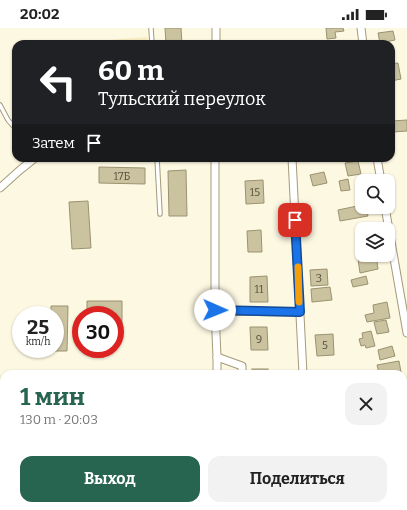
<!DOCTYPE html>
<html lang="ru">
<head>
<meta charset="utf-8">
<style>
	body { margin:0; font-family:Bitter,serif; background:#f2f2f2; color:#222; height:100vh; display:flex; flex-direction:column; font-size:15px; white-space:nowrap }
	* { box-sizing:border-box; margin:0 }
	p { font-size:13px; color:#767676 }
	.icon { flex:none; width:22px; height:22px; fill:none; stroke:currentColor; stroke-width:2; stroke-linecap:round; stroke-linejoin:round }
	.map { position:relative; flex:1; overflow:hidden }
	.panel { position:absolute; left:0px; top:342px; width:407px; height:140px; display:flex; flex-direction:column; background:#fff; border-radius:12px 12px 0 0; box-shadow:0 1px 3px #0004 }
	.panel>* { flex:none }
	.top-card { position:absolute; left:12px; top:12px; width:383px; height:122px; border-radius:12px; box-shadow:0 1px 3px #0004; background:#202124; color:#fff; overflow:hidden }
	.buttons { position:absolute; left:355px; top:146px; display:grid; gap:8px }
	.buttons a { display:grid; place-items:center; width:40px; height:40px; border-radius:8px; background:#fff; box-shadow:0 1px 3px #0004; font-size:20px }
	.speed { position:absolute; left:12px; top:278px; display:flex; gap:8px; font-size:20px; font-weight:700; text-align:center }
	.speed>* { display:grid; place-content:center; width:52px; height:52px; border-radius:50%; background:#fff; box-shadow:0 1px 3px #0004; line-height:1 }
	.speed small { font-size:10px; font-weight:400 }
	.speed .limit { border:6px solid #d22; background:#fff; color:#111 }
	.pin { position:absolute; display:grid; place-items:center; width:34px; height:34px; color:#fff; margin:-17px; border-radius:8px; box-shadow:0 2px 6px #0006 }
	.me { position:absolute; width:44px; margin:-22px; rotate:91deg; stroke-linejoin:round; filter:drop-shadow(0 0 3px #0008) }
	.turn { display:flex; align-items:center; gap:14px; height:84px; padding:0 20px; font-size:18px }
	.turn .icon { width:52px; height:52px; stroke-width:2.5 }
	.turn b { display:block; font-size:28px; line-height:34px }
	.then { display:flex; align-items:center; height:38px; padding:0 20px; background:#0003; gap:8px; font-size:15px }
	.round { display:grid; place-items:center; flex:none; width:42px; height:42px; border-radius:12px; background:#f2f2f2 }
	.headline { display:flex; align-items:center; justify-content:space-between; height:68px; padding:0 20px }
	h1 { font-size:24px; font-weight:700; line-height:30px; color:#286551 }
	.button { display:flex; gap:8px; margin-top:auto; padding:8px 20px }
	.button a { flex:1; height:46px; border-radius:12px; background:#286551; color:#fff; font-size:16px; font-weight:700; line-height:46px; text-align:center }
	.button a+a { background:#f2f2f2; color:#222 }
	.status { display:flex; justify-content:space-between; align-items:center; height:28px; padding:0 20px; background:#fff; direction:ltr }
	.status svg { height:11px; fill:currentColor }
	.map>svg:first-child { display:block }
</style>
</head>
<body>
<div class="status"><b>20:02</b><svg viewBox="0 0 49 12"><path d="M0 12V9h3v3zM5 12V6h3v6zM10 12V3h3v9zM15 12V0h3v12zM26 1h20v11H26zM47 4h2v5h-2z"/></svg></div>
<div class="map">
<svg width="407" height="482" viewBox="0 0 407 482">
	<rect width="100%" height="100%" fill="#fdf8e2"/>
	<polygon fill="#f9edc1" points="147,9 148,16 58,16"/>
	<g fill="#cbc2a0" stroke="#9b9271">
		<polygon points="165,0 181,0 182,16 166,16"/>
		<polygon points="326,0 343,0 344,3 335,4 336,10 327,11"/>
		<polygon points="393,3 395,12 380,15 378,5"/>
		<polygon points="398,35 401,51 391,53 391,36"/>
		<polygon points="407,92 407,103 393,104 392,93"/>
		<polygon points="358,133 361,146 348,148 345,135"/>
		<polygon points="99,139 145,140 145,156 99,155"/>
		<polygon points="186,142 187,188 169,188 168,143"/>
		<polygon points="324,144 327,155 313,158 310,147"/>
		<polygon points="348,151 350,162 341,163 339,153"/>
		<polygon points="263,152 264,175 246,176 245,153"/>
		<polygon points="88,173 91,220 72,221 69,174"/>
		<polygon points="362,177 362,179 366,179 368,188 340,193 338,182"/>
		<polygon points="261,202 262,224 248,224 247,203"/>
		<polygon points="362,204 362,215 359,216 357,205"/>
		<polygon points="376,227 378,241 360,245 358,231"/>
		<polygon points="327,241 328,257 311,258 310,242"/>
		<polygon points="267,248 268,274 250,274 250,249"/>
		<polygon points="366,248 368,256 353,259 351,252"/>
		<polygon points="330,259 332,272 312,274 311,261"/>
		<polygon points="87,273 122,273 122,297 115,297 115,287 87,287"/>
		<polygon points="387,274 390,290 367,294 365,287 374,285 373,277"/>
		<polygon points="51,278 68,278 67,323 50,323 50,321 55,321 55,287 51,287"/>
		<polygon points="386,292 389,304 377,306 374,294"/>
		<polygon points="250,299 267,299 268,322 251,322"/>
		<polygon points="371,303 375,318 366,320 365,317 361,318 359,311 363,310 362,305"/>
		<polygon points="333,306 334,327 317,328 315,307"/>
		<polygon points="392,318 395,328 380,332 378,322"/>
		<polygon points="399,333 401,344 395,345 395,346 379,345 377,337"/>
		<rect x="252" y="341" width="16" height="5"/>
		<polygon points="407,397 407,408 403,409 403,398"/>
		<polygon points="4,430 4,439 0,440 0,431"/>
		<polygon points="257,478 274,478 274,481 257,482"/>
		<rect x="325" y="478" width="29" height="4"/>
		<polygon points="95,480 108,480 108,482 94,482"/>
	</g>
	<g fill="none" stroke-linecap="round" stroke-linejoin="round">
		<defs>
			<g id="service">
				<polyline points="151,0 152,16"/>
				<polyline points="0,77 8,92 16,101"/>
				<polyline points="157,130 160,186"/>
			</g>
			<g id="minor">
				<polyline points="361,0 363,16"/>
				<polyline points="216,16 216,0"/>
				<polyline points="215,130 215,283 217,329 217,346"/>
				<polyline points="292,130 303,346"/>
				<polyline points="377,130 381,153"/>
				<polyline points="0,160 20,142 35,130"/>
				<polyline points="385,179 407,305"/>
				<polyline points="215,283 300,284"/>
				<polyline points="217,329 242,338 242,346"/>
				<polyline points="220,478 220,482"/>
				<polyline points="245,478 245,482"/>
				<polyline points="304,482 305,478"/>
			</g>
		</defs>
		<use href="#service" stroke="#a49b7a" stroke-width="5.5"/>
		<use href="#minor" stroke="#a49b7a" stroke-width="9"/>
		<use href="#service" stroke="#fff" stroke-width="3.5"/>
		<use href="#minor" stroke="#fff" stroke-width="7"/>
	</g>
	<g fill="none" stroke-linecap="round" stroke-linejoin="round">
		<defs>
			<polyline id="route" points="215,282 300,284 295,192"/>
		</defs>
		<use href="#route" stroke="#114b97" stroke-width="10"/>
		<use href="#route" stroke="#1a73e8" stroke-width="7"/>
		<polyline stroke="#f59e0b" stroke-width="7" points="298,239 299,274"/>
	</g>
	<g text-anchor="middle" stroke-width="4" stroke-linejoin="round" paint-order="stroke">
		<g font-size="11" fill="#57523e">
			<text x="122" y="152">17Б</text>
			<text x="255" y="168">15</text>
			<text x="319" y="254">3</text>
			<text x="259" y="265">11</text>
			<text x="259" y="315">9</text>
			<text x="325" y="321">5</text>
		</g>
	</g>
</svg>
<div class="buttons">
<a><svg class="icon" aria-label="search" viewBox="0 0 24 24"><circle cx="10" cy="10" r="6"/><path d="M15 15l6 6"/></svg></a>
<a><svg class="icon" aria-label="layers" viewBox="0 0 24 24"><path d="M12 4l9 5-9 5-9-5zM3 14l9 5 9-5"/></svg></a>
</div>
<div class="speed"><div>25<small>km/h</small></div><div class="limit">30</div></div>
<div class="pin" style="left:295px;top:192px;background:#d93025"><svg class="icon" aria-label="arrive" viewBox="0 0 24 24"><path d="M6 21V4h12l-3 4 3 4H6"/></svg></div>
<svg class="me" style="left:215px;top:282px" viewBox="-20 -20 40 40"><circle r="19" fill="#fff"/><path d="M0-13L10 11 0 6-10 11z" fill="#1a73e8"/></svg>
<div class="top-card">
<div class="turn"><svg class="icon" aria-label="left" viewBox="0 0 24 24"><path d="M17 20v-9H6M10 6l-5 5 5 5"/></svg><div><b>60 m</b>Тульский переулок</div></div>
<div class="then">Затем<svg class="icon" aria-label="arrive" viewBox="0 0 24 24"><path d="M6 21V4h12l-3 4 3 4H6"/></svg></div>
</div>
<section class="panel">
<div class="headline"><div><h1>1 мин</h1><p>130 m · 20:03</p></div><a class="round"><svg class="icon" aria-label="close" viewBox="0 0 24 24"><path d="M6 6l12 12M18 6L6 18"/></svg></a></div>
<div class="button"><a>Выход</a><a>Поделиться</a></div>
</section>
</div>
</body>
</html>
